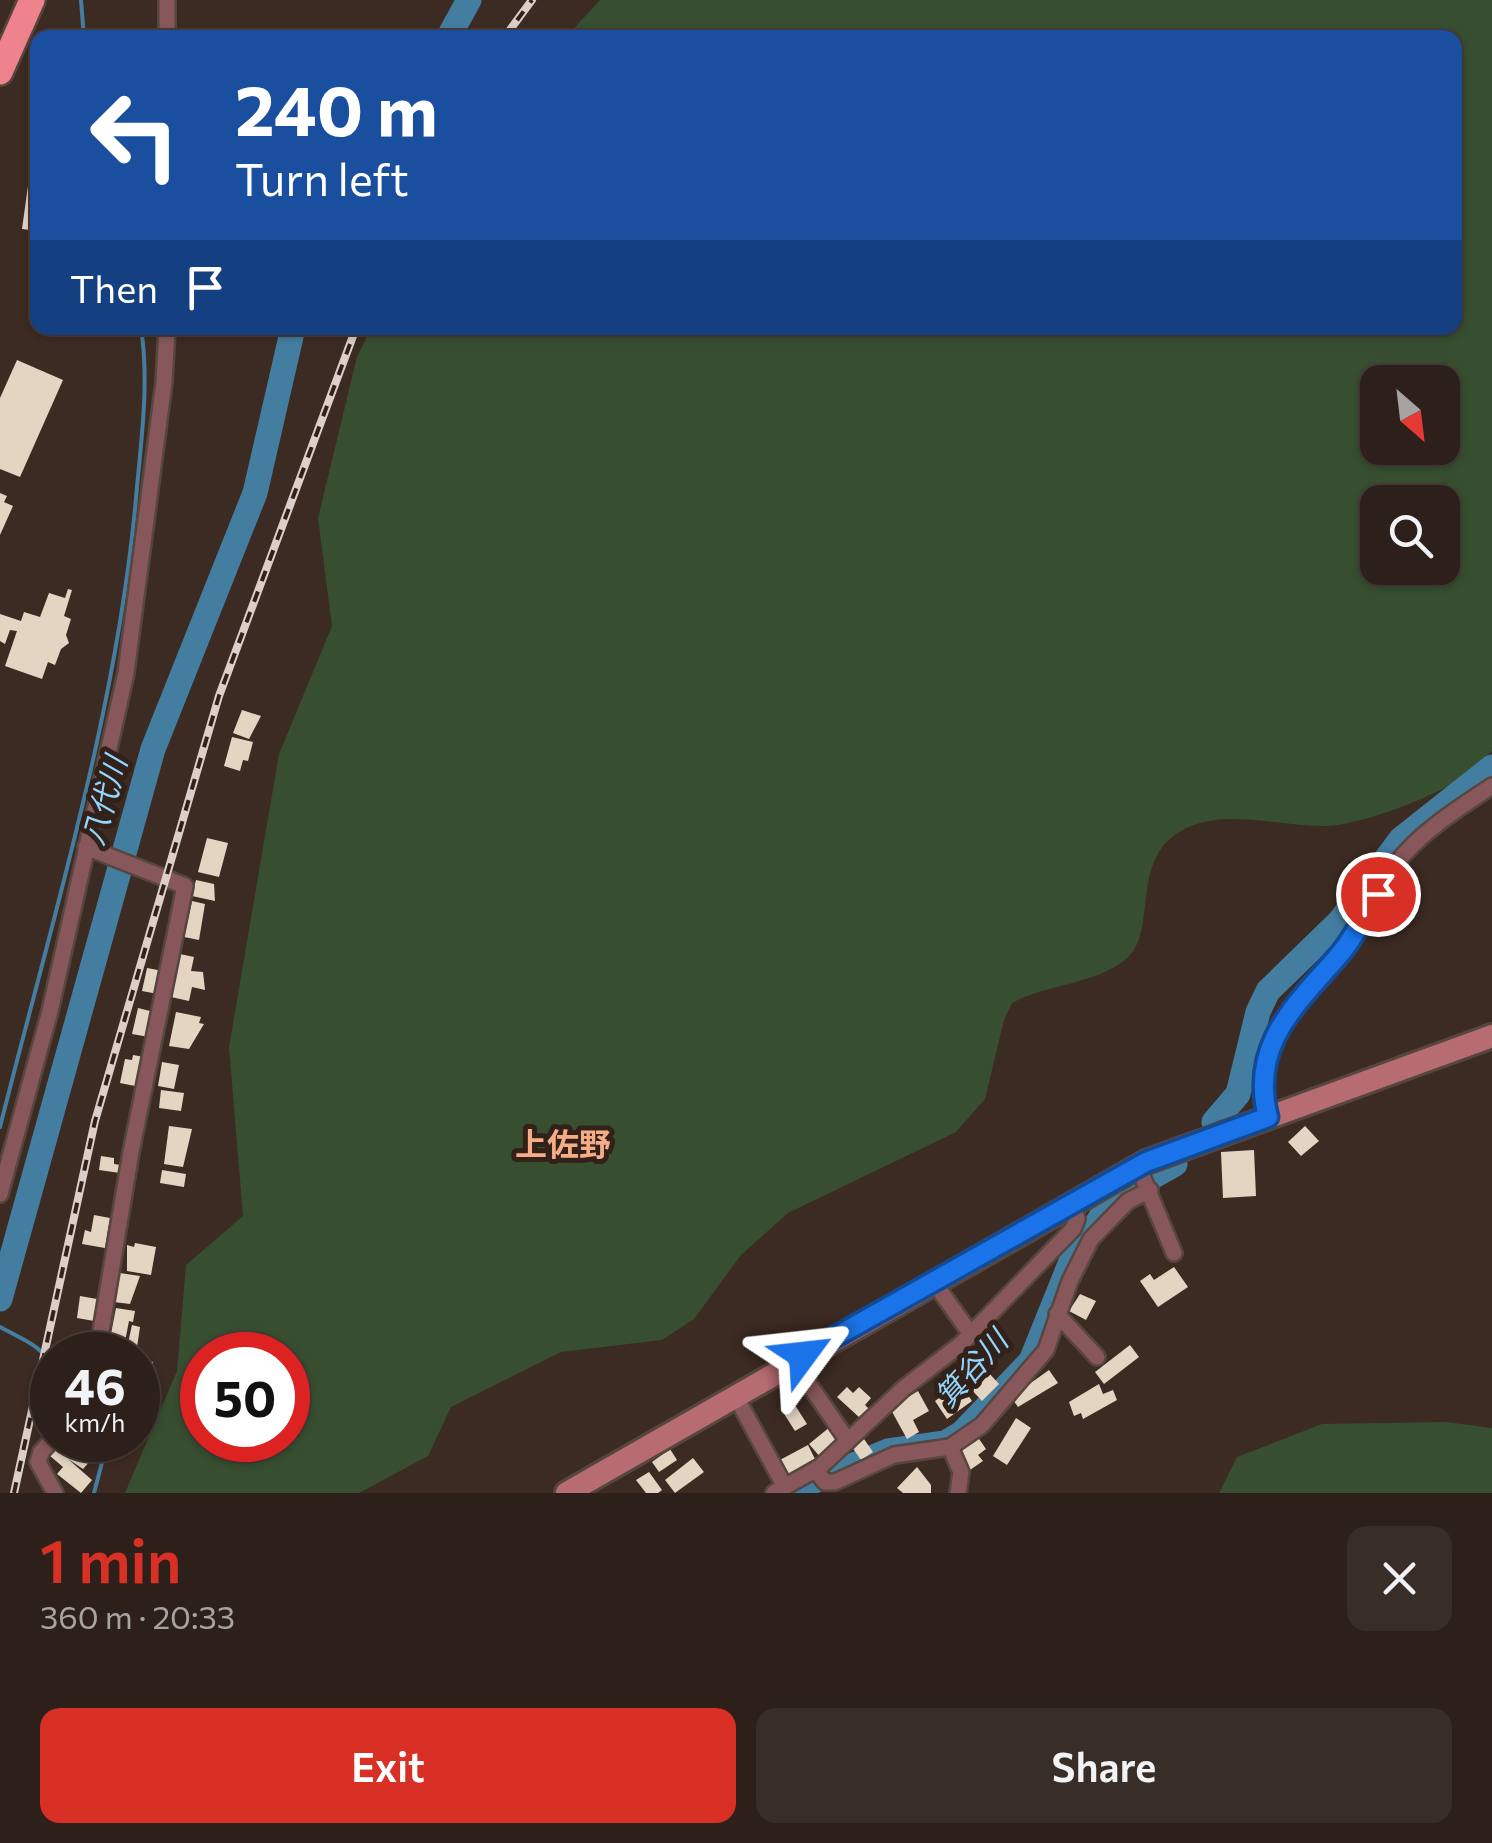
<!DOCTYPE html>
<html lang="en">
<head>
<meta charset="utf-8">
<style>
	body { margin:0; font-family:Commissioner,"Noto Sans JP",sans-serif; background:#392d27; color:#f1f3f6; height:100vh; display:flex; flex-direction:column; font-size:38px; white-space:nowrap }
	* { box-sizing:border-box; margin:0 }
	p { font-size:32px; color:#a7a3a2 }
	.icon { flex:none; width:55px; height:55px; fill:none; stroke:currentColor; stroke-width:2; stroke-linecap:round; stroke-linejoin:round }
	.map { position:relative; height:1493px; overflow:hidden }
	.side { display:flex; flex-direction:column; background:#2d201a; flex:1 }
	.side>* { flex:none }
	.banner { position:absolute; left:30px; top:30px; width:1432px; height:305px; border-radius:20px; box-shadow:0 2px 8px #0004,0 0 0 2px #483e39; background:#1a4fa0; color:#fff; overflow:hidden }
	.needle { width:65px; rotate:152deg }
	.tools { position:absolute; left:1360px; top:365px; display:grid; gap:20px }
	.tools a { display:grid; place-items:center; width:100px; height:100px; border-radius:20px; background:#2d201a; box-shadow:0 2px 8px #0004,0 0 0 2px #483e39; font-size:50px }
	.speed { position:absolute; left:30px; top:1332px; display:flex; gap:20px; font-size:50px; font-weight:700; text-align:center }
	.speed>* { display:grid; place-content:center; width:130px; height:130px; border-radius:50%; background:#2d201a; box-shadow:0 2px 8px #0004,0 0 0 2px #483e39; line-height:1 }
	.speed small { font-size:25px; font-weight:400 }
	.speed .limit { border:15px solid #d22; background:#fff; color:#111 }
	.pin { position:absolute; display:grid; place-items:center; width:85px; height:85px; color:#fff; margin:-42px; border:5px solid #fff; border-radius:50%; box-shadow:0 2px 10px #0007 }
	.me { position:absolute; width:110px; margin:-55px; rotate:60deg; stroke-linejoin:round; filter:drop-shadow(0 0 8px #0008) }
	.turn { display:flex; align-items:center; gap:35px; height:210px; padding:0 40px; font-size:45px }
	.turn .icon { width:130px; height:130px; stroke-width:2.5 }
	.turn b { display:block; font-size:70px; line-height:85px }
	.then { display:flex; align-items:center; height:95px; padding:0 40px; background:#0003; gap:20px; font-size:38px }
	.round { display:grid; place-items:center; flex:none; width:105px; height:105px; border-radius:20px; background:#392d27 }
	.headline { display:flex; align-items:center; justify-content:space-between; height:170px; padding:0 40px }
	h1 { font-size:60px; font-weight:600; line-height:75px; color:#d93025 }
	.action { display:flex; gap:20px; margin-top:auto; padding:20px 40px }
	.action a { flex:1; height:115px; border-radius:20px; background:#d93025; color:#fff; font-size:40px; font-weight:600; line-height:115px; text-align:center }
	.action a+a { background:#392d27; color:#f1f3f6 }
	.map>svg:first-child { display:block }
</style>
</head>
<body>
<div class="map">
<svg width="1492" height="1493" viewBox="0 0 1492 1493">
	<rect width="100%" height="100%" fill="#3c2b22"/>
	<g fill="#374e30" fill-rule="evenodd">
		<path d="M600 0H1492V751C1479 762 1466 777 1451 785 1420 801 1356 827 1321 826 1277 826 1220 807 1179 832 1129 863 1159 934 1125 960 1092 985 1047 984 1012 1003L1004 1020 985 1099 956 1132 788 1213 741 1255 694 1319 662 1340 561 1352 451 1407 428 1456 359 1493H125L177 1371 186 1265 243 1216 229 1047 279 754 332 626 318 518 357 357 371 328H1455V38L566 37ZM1378 382H1442V448H1378ZM1378 502H1442V568H1378ZM202 1355H288V1440H202Z"/>
		<polygon points="1446,1422 1492,1428 1492,1493 1219,1493 1237,1457 1322,1424"/>
	</g>
	<g fill="none" stroke-linecap="round" stroke-linejoin="round">
		<g stroke="#437ea1" stroke-width="4">
			<polyline points="81,0 84,38"/>
			<path d="M0 1127C53 916 119 704 137 487 142 435 149 379 141 328"/>
			<path d="M0 1327C19 1338 42 1345 52 1366"/>
			<polyline points="94,1493 104,1455 100,1440"/>
		</g>
		<g stroke="#437ea1" stroke-width="25">
			<polyline points="448,38 469,0"/>
			<polyline points="1214,1122 1238,1094 1258,1012 1268,991 1340,921 1401,839 1492,767"/>
			<polyline points="0,1299 153,749 255,493 293,328"/>
			<polyline points="797,1488 888,1451 945,1443 962,1433 1031,1361 1070,1264 1113,1199 1175,1164"/>
		</g>
	</g>
	<g fill="#e4d5c3">
		<polygon points="33,150 38,150 38,231 22,229"/>
		<polygon points="17,360 63,380 20,477 0,469 0,398"/>
		<polygon points="0,493 7,496 4,502 13,506 0,535"/>
		<polygon points="68,589 72,590 64,616 71,619 66,635 69,643 61,649 55,665 48,662 42,679 5,666 17,631 10,630 5,644 0,641 0,614 21,621 24,612 40,617 49,593 65,598"/>
		<polygon points="242,710 261,716 249,739 233,733"/>
		<polygon points="232,737 253,742 248,761 243,760 240,771 224,766"/>
		<polygon points="207,838 228,843 219,877 198,872"/>
		<polygon points="196,880 214,884 215,901 192,896"/>
		<polygon points="192,901 205,904 199,940 184,937"/>
		<polygon points="180,954 194,957 191,971 203,972 205,990 192,987 189,1001 171,997"/>
		<polygon points="147,968 163,971 158,994 142,991"/>
		<polygon points="138,1008 154,1012 149,1037 132,1034"/>
		<polygon points="176,1012 201,1017 199,1023 204,1024 189,1049 169,1046"/>
		<polygon points="133,1055 144,1057 135,1086 120,1083 125,1059 132,1060"/>
		<polygon points="162,1062 179,1065 174,1089 158,1086"/>
		<polygon points="161,1090 184,1093 181,1111 159,1108"/>
		<polygon points="169,1126 192,1129 183,1167 164,1164"/>
		<polygon points="1305,1126 1319,1141 1301,1156 1288,1142"/>
		<polygon points="1254,1150 1256,1196 1223,1198 1221,1152"/>
		<polygon points="101,1156 114,1158 114,1164 121,1165 120,1173 99,1170"/>
		<polygon points="162,1170 186,1174 184,1187 160,1183"/>
		<polygon points="94,1215 110,1218 105,1248 82,1244 85,1230 91,1232"/>
		<polygon points="135,1243 156,1247 151,1275 127,1271 127,1245 134,1247"/>
		<polygon points="1174,1267 1188,1287 1158,1307 1140,1281 1150,1274 1154,1280"/>
		<polygon points="120,1273 140,1276 130,1304 114,1302"/>
		<polygon points="1080,1294 1096,1301 1086,1320 1069,1311"/>
		<polygon points="80,1296 97,1299 94,1321 77,1318"/>
		<polygon points="116,1308 135,1311 133,1322 129,1321 123,1352 108,1349"/>
		<polygon points="132,1325 140,1327 136,1354 126,1352"/>
		<polygon points="67,1343 89,1347 88,1355 65,1355"/>
		<polygon points="1130,1345 1139,1357 1104,1384 1095,1372"/>
		<polygon points="138,1358 153,1362 150,1374 145,1372 143,1380 138,1379"/>
		<polygon points="1049,1370 1058,1383 1018,1407 1011,1397"/>
		<polygon points="988,1372 999,1384 982,1401 971,1389"/>
		<polygon points="960,1383 972,1401 947,1419 935,1401"/>
		<polygon points="1099,1384 1103,1394 1113,1390 1117,1400 1083,1419 1081,1413 1074,1416 1069,1402"/>
		<polygon points="847,1387 853,1393 859,1387 871,1398 865,1405 869,1409 860,1418 837,1397"/>
		<polygon points="918,1391 929,1411 913,1420 919,1432 907,1439 890,1408"/>
		<polygon points="793,1402 807,1424 795,1431 781,1409"/>
		<polygon points="1016,1418 1031,1428 1007,1465 993,1456"/>
		<polygon points="830,1427 842,1441 821,1458 809,1444"/>
		<polygon points="977,1436 986,1449 978,1455 983,1461 967,1472 955,1452"/>
		<polygon points="864,1439 873,1452 861,1460 852,1447"/>
		<polygon points="62,1440 90,1440 82,1450 92,1459 83,1469 68,1459 92,1480 81,1493 57,1474 63,1467 49,1455"/>
		<polygon points="808,1445 817,1463 787,1479 778,1461"/>
		<polygon points="670,1449 677,1460 659,1472 652,1462"/>
		<polygon points="693,1458 704,1472 675,1493 665,1480"/>
		<polygon points="917,1467 931,1485 931,1493 903,1493 897,1488"/>
		<polygon points="649,1472 662,1490 658,1493 646,1493 636,1480"/>
	</g>
	<g fill="none" stroke-linecap="round" stroke-linejoin="round">
		<defs>
			<g id="minor">
				<polyline points="167,38 167,0"/>
				<polyline points="86,847 185,886 131,1152 97,1355"/>
				<path d="M1268 1117C1248 1038 1302 1005 1344 950 1364 924 1376 891 1396 864 1420 832 1459 808 1492 786"/>
				<polyline points="1138,1166 1174,1253"/>
				<polyline points="0,1194 50,1011 126,673 164,382 167,328"/>
				<polyline points="933,1281 970,1333"/>
				<polyline points="1057,1314 1097,1357"/>
				<polyline points="793,1361 848,1441"/>
				<polyline points="735,1395 785,1487"/>
				<polyline points="52,1440 41,1452 38,1462 55,1493"/>
				<polyline points="950,1447 961,1472 958,1493"/>
				<polyline points="815,1470 825,1482 835,1482 894,1455 950,1447 982,1425 1046,1350 1070,1281 1091,1239 1128,1201 1150,1190"/>
				<polyline points="774,1493 820,1467 904,1388 961,1344 1073,1229 1077,1219 1072,1201"/>
			</g>
			<polyline id="secondary" points="567,1493 1146,1162 1492,1036"/>
			<polyline id="trunk" points="0,72 32,0"/>
		</defs>
		<use href="#minor" stroke="#57463e" stroke-width="20"/>
		<use href="#secondary" stroke="#57463e" stroke-width="28"/>
		<use href="#trunk" stroke="#57463e" stroke-width="30"/>
		<use href="#minor" stroke="#87575b" stroke-width="15"/>
		<use href="#secondary" stroke="#b76c72" stroke-width="22"/>
		<use href="#trunk" stroke="#ee838d" stroke-width="25"/>
		<defs>
			<g id="rail">
				<polyline points="504,38 532,0"/>
				<polyline points="14,1493 95,1121 219,696 356,328"/>
			</g>
		</defs>
		<use href="#rail" stroke="#dccfc9" stroke-width="8"/>
		<use href="#rail" stroke="#312118" stroke-width="4" stroke-dasharray="11" stroke-linecap="butt"/>
	</g>
	<g fill="none" stroke-linecap="round" stroke-linejoin="round">
		<defs>
			<path id="route" d="M803 1355 1146 1162 1268 1117C1249 1044 1297 1004 1340 954 1355 936 1366 913 1378 894"/>
		</defs>
		<use href="#route" stroke="#114b97" stroke-width="25"/>
		<use href="#route" stroke="#1a73e8" stroke-width="18"/>
	</g>
	<g text-anchor="middle" stroke-width="10" stroke-linejoin="round" paint-order="stroke">
		<g font-size="30" font-style="italic" fill="#92d5fe" stroke="#312118">
			<text transform="translate(105 801) rotate(-74)" y="10">八代川</text>
			<text transform="translate(972 1369) rotate(-48)" y="10">箕谷川</text>
		</g>
		<g font-size="32" font-weight="bold" fill="#f6ad87" stroke="#312118">
			<text x="563" y="1156">上佐野</text>
		</g>
	</g>
</svg>
<div class="tools">
<a><svg class="needle" viewBox="-14 -14 28 28"><path d="M0-13l5 13h-10z" fill="#e53935"/><path d="M0 13l5-13h-10z" fill="#a7a3a2"/></svg></a>
<a><svg class="icon" aria-label="search" viewBox="0 0 24 24"><circle cx="10" cy="10" r="6"/><path d="M15 15l6 6"/></svg></a>
</div>
<div class="speed"><div>46<small>km/h</small></div><div class="limit">50</div></div>
<div class="pin" style="left:1378px;top:894px;background:#d93025"><svg class="icon" aria-label="arrive" viewBox="0 0 24 24"><path d="M6 21V4h12l-3 4 3 4H6"/></svg></div>
<svg class="me" style="left:803px;top:1355px" viewBox="-20 -20 40 40"><path d="M0-17L14 15 0 8-14 15z" fill="#1a73e8" stroke="#fff" stroke-width="4"/></svg>
<div class="banner">
<div class="turn"><svg class="icon" aria-label="left" viewBox="0 0 24 24"><path d="M17 20v-9H6M10 6l-5 5 5 5"/></svg><div><b>240 m</b>Turn left</div></div>
<div class="then">Then<svg class="icon" aria-label="arrive" viewBox="0 0 24 24"><path d="M6 21V4h12l-3 4 3 4H6"/></svg></div>
</div>
</div>
<section class="side">
<div class="headline"><div><h1>1 min</h1><p>360 m · 20:33</p></div><a class="round"><svg class="icon" aria-label="close" viewBox="0 0 24 24"><path d="M6 6l12 12M18 6L6 18"/></svg></a></div>
<div class="action"><a>Exit</a><a>Share</a></div>
</section>
</body>
</html>
